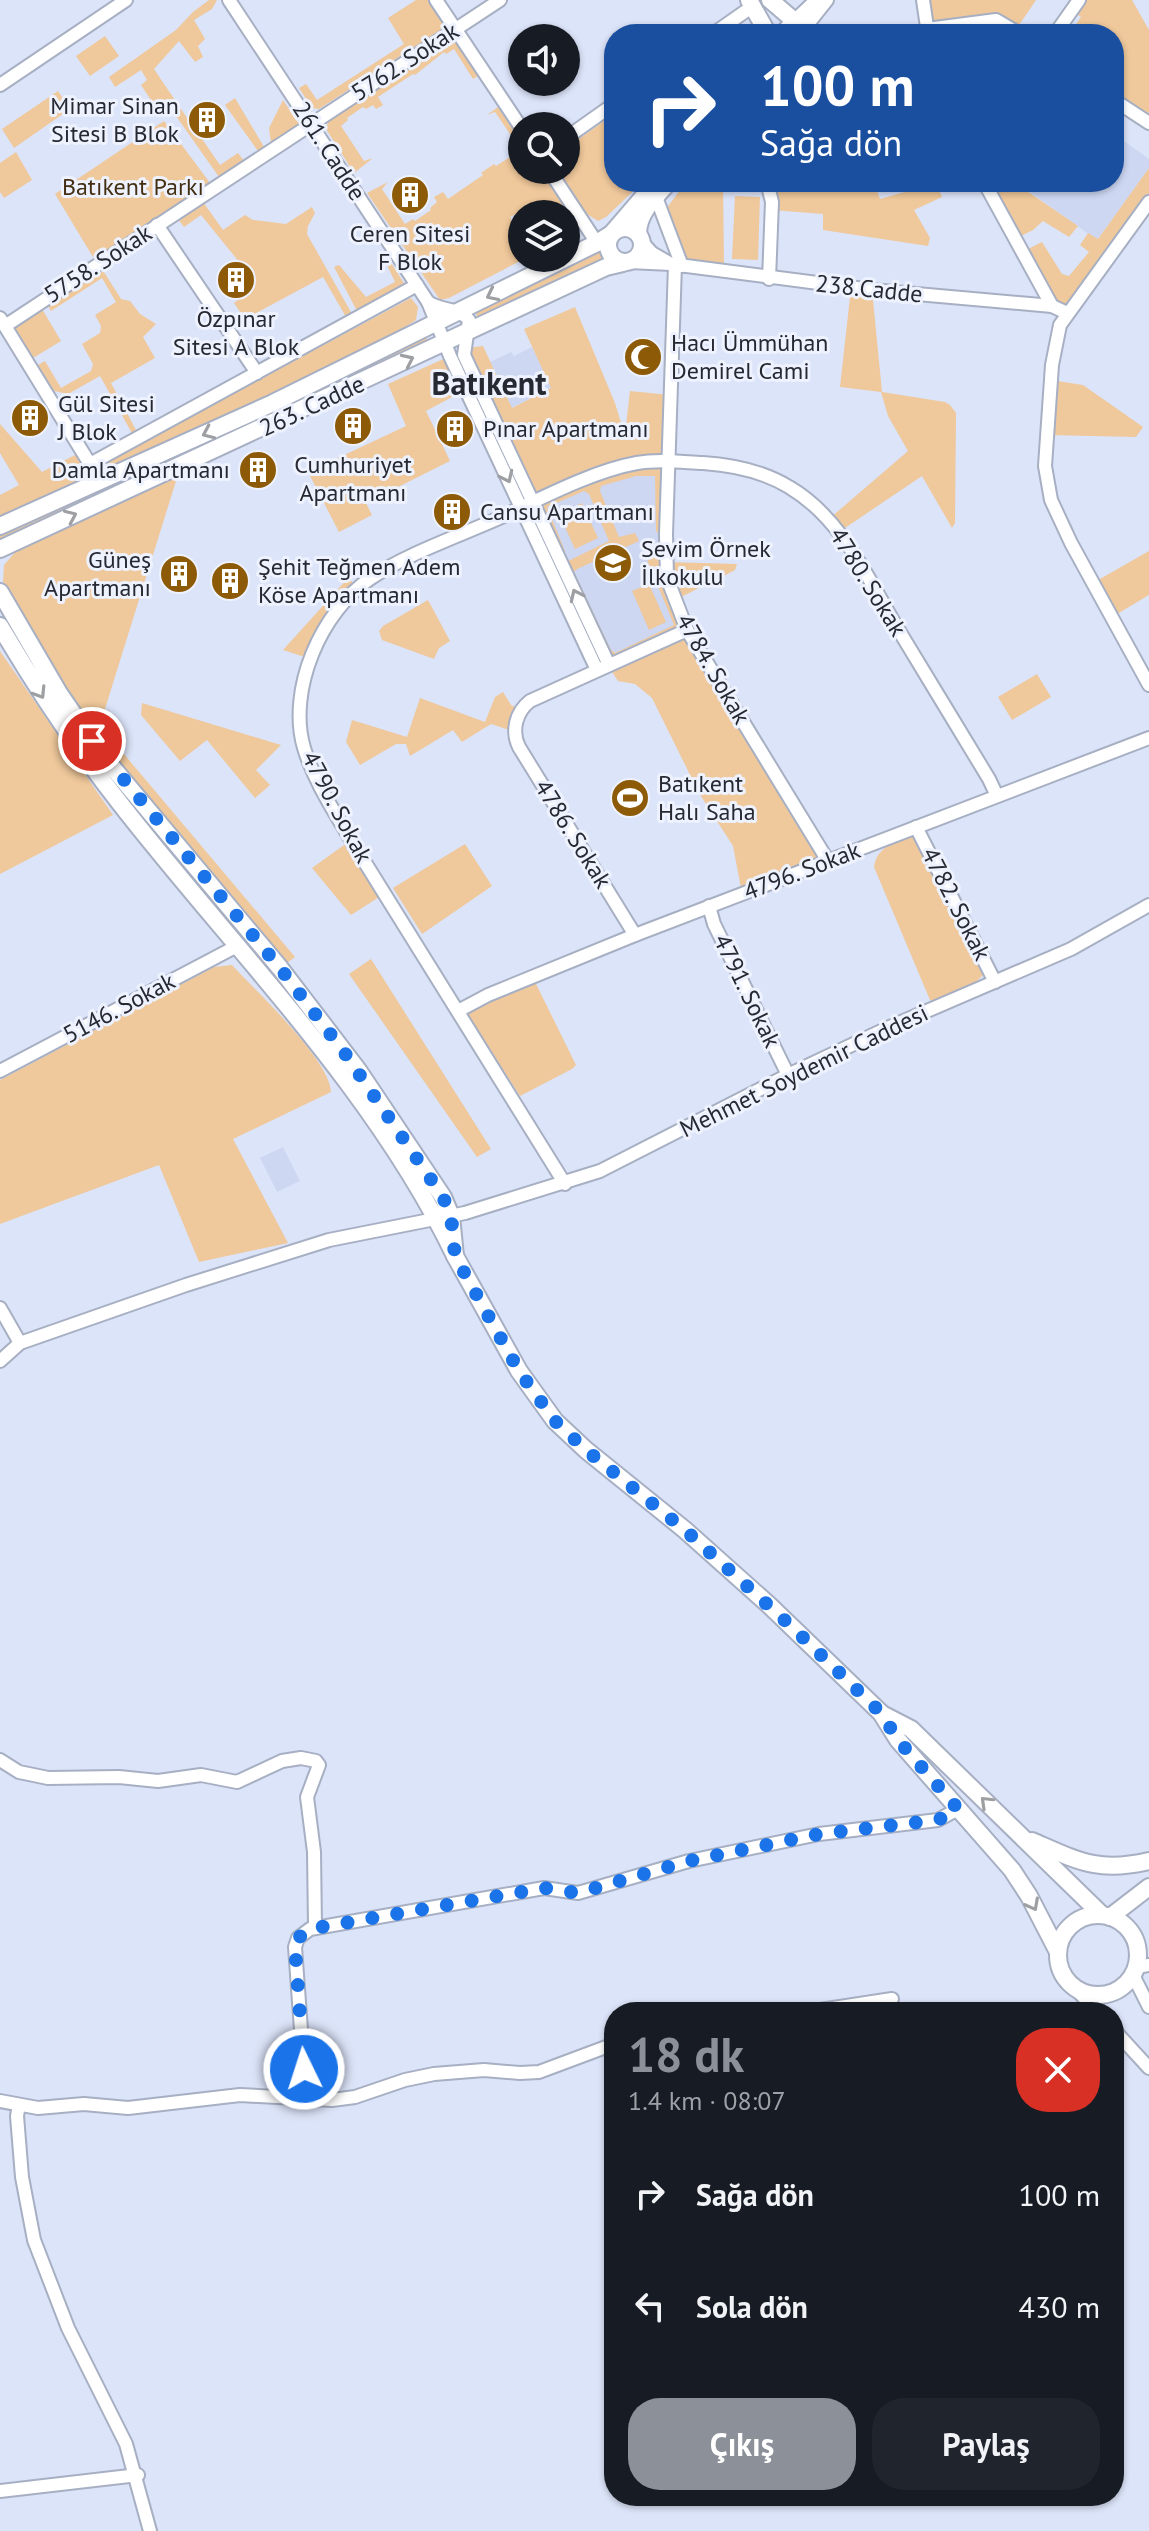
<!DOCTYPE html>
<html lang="tr">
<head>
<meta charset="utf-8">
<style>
	body { margin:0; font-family:"PT Sans",sans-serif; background:#20242c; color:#f1f3f6; height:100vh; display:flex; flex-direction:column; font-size:30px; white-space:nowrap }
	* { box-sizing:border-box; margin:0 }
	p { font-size:26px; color:#9ea1a6 }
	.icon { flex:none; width:44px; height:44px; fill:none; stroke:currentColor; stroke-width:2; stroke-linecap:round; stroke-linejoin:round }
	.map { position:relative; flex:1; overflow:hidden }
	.side { position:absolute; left:604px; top:2002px; width:520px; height:504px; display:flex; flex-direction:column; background:#171b24; border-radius:32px; box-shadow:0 2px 6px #0004 }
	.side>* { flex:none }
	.hud { position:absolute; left:604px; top:24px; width:520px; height:168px; border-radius:32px; box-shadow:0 2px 6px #0004; background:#1a4fa0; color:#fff; overflow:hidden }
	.fabs { position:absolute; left:508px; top:24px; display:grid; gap:16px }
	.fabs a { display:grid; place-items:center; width:72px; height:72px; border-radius:50%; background:#171b24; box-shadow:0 2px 6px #0004; font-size:40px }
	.pin { position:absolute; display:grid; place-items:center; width:68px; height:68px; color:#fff; margin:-34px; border:4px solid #fff; border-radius:50%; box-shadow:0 2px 8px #0007 }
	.me { position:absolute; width:88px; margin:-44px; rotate:356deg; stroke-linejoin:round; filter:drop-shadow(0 0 6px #0008) }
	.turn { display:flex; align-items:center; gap:28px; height:168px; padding:0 24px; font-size:36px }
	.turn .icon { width:104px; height:104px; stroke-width:2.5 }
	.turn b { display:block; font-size:56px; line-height:68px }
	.round { display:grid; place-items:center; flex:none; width:84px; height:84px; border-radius:32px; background:#20242c }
	.headline { display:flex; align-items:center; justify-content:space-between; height:136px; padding:0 24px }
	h1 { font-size:48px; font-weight:800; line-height:60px; color:#8c9099 }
	.cta { display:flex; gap:16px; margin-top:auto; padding:16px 24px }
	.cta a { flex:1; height:92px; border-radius:32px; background:#8c9099; color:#fff; font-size:32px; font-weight:800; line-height:92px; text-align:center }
	.cta a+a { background:#20242c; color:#f1f3f6 }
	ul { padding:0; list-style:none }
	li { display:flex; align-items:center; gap:24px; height:112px; padding:0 24px }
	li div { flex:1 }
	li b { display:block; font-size:30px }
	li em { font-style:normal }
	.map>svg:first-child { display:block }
</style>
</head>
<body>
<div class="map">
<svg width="1149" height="2531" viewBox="0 0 1149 2531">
	<rect width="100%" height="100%" fill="#dce4f9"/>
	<g fill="#cdd7f2">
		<polygon points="1114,134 1149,159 1149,168 1097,240 1016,182 1114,182"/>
		<polygon points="532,347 552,388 511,408 490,362 511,352 514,356"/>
		<polygon points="668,461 665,562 687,630 609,665 533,502"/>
		<polygon points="283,1147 300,1181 277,1192 260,1158"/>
	</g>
	<g fill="#efc89b">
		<polygon points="209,0 217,0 212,9 194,20 205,39 198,46 203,57 195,62 179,41 154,69 187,118 191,116 205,136 202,139 220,165 238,153 244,161 219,177 169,106 158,111 141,85 147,80 141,70 115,87 109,77 176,30 193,12"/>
		<polygon points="416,0 428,0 445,27 319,109 312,108 299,88 306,84 317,100 404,44 388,18"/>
		<polygon points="923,0 1036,0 1015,31 1003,23 927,29"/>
		<polygon points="1079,0 1132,0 1149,30 1149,112 1144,120 1114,100 1114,34 1069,34 1081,17 1072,10"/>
		<polygon points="105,36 119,56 90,76 76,56"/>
		<polygon points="453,39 478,76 473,79 454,49 446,54 444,52 415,75 413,74 378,97 383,105 376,109 373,105 366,109 363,107 347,118 348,120 341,126 364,161 373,158 354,173 326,129 328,122"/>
		<polygon points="58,91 70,109 14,148 2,129"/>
		<polygon points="235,98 264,147 258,151 225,105"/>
		<polygon points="283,100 299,124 271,143 269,128"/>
		<polygon points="498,107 522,143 522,170 540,170 575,223 575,231 566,237 566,214 532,214 527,207 521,211 522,219 518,213 510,217 517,229 522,227 522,258 526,258 449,298 440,300 367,193 388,182 382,189 405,224 413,219 415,221 431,210 430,208 437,202 434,197 443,192 448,199 483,175 481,173 494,164 496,166 513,155 512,152 519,147 495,112 487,115"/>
		<polygon points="614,114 614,182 643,182 606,217 598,221 587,214 558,170 566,170 566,148"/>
		<polygon points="164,121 210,183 96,258 93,257 55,194"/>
		<polygon points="16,152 32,180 4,198 0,192 0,163"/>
		<polygon points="1149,168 1149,202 1067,313 1060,309 1022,252 1042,242 1062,274 1069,276 1089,252 1080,245 1088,233 1098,239"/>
		<polygon points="686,182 723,182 724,267 682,259 666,209"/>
		<polygon points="767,182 874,182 880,199 936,183 942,197 914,210 930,238 928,246 823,230 823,214 772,210"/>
		<polygon points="1014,182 1078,226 1069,237 1043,221 1033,230 1015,239 991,195"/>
		<polygon points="735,196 760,197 758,260 732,259"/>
		<polygon points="203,202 223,230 245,215 253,220 286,224 312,207 315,213 308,226 307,234 352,314 346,317 323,277 245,319 234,303 255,287 239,265 240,263 201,215 184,227 178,219"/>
		<polygon points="598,250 605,254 606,260 480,322 474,310"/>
		<polygon points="390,261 405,285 357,311 334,267 339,265 366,297 395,282 387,265"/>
		<polygon points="102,269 121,299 130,301 140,314 156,324 143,337 155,358 111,383 137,432 133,435 100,376 68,394 54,391 38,365 45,361 61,388 91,371 93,364 82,344 100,333 101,326 95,315 116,302 102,278 51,311 48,306"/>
		<polygon points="851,288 872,290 882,392 945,402 950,405 956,413 955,523 952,528 922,476 839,532 829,519 908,451 888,416 881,392 840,387"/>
		<polygon points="411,298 418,307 416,320 371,348 265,400 101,473 99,469 102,464"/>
		<path d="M575 307 615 403 622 426 626 425 630 391 670 395 666 534H659L656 531 655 476H636L601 486 600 491 619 537 635 533 639 541 577 569 574 572 611 650 615 653 674 625 646 557 648 552 666 547V562L737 564 735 570C715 581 695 589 674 601L687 630 609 665 562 564 609 541 589 494 584 491 547 507 565 551 563 554 464 355 468 348 483 346 512 408 551 388 524 329Z"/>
		<polygon points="42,309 61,341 33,358 14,327"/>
		<polygon points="425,335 429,343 202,449 199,444"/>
		<polygon points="450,356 467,389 426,411 450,461 366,503 372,515 339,532 308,472 406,426 388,384"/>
		<polygon points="1051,380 1083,385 1143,427 1136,437 1047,435"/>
		<polygon points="0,424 42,472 77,454 88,478 0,516 0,495 19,485 0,453"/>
		<polygon points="189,448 191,452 0,544 0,531"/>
		<polygon points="173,476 176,481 104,712 92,732 3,582 4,565 17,550"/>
		<polygon points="582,503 598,538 575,549 559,514"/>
		<polygon points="1149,551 1149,595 1112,617 1093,583"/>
		<polygon points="349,577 356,589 311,659 283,650"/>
		<polygon points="649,584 666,622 649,630 632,591"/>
		<polygon points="428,600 450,641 439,648 434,659 382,640 379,631 383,626"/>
		<polygon points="682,638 687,641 817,854 817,859 741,888 733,846 699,793 652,698 635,684 618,681 611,670"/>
		<polygon points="0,651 113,815 0,874"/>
		<polygon points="1037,674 1051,697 1012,720 998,697"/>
		<polygon points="503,692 511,705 521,710 515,732 491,724 462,742 453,730 410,756 406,744 396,744 360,765 346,742 352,720 407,737 420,698 485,722 495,697"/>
		<polygon points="142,703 281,745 256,770 270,785 255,798 207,740 180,761 141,715"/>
		<polygon points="102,728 295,957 280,968 92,741"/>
		<path d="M912 836 920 844 983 975 977 981 934 1002 930 1000 874 867C876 848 895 841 912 836Z"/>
		<polygon points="351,840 384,894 351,915 312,868"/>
		<polygon points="465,844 492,886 422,934 393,888"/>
		<polygon points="371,959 491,1149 477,1157 349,974"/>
		<path d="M232 965C256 991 330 1060 331 1092L233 1139 288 1243 199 1262 159 1165 0 1224V1080L214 967Z"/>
		<polygon points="535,982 576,1065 572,1069 520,1096 468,1015 480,1005"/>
	</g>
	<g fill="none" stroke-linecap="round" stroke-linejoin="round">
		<defs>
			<g id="minor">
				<polyline points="229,0 428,302"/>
				<polyline points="436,0 522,129"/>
				<polyline points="923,0 928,34"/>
				<polyline points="795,20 816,0"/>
				<polyline points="804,29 827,0"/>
				<polyline points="927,29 996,20 1020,34"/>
				<polyline points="713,34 753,6"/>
				<polyline points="1055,34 1079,0"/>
				<polyline points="0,85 126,0"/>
				<polyline points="1114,100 1149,123"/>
				<polyline points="566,138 614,104"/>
				<polyline points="549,170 597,243"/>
				<polyline points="767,182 772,202 769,279"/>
				<polyline points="984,182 1052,306"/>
				<polyline points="656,197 682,266"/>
				<polyline points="1149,202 1060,325 1052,365 1045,466 1051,500 1071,543 1149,685"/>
				<polyline points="157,225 257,373"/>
				<polyline points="629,262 671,264 652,253 642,242"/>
				<polyline points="671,264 872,290 1052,306 1067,313"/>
				<polyline points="675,265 666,534 667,578 687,630 828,861"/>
				<polyline points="0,318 93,469"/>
				<polyline points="5,326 500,0"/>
				<polyline points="90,464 417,285"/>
				<path d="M597 670 450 356 428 302C441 311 459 308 469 320L464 355 609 665"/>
				<polyline points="916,827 995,982"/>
				<polyline points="709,906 714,924 788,1075"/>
				<path d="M635 935 519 747C511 731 516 712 530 701L687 630"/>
				<polyline points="458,1011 488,995 635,935 1149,738"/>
				<polyline points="0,1071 239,945"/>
				<path d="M565 1184 351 840C334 811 314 781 304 748 287 690 321 611 371 578 407 554 456 537 497 519 538 500 592 471 637 463 658 459 681 462 703 463 733 465 763 471 789 487 842 518 868 579 898 629 928 679 959 729 989 779L997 796"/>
				<polyline points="0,1308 20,1343"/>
				<polyline points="0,1361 20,1343 186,1285 329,1240 465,1213 600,1171 788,1075 892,1026 1071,949 1149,905"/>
				<polyline points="0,1760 19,1772 48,1778 119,1777 158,1781 201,1775 237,1782 282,1761 301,1758 316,1761 319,1765 307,1797 314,1852 315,1927"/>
				<polyline points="1137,1967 1149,1965"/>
				<polyline points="1133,1975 1149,2007"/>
				<polyline points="1076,1989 1097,2012"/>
				<polyline points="807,2012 892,1999"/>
				<polyline points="1114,2030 1149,2068"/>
				<polyline points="306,2099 295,1947 298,1938 310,1929 544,1888 578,1893 689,1861 819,1834 938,1820 958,1809"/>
				<polyline points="0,2101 38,2108 84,2104 128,2108 240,2095 332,2100 355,2097 405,2080 434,2074 484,2070 520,2073 539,2072 614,2044"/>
				<polyline points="19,2105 17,2116 22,2177 34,2240 68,2328 126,2444 150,2531"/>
				<polyline points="0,2491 138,2475"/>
			</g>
			<g id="major">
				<polyline points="749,0 768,34"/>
				<polyline points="770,0 804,29 800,34"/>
				<polyline points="783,34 795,20"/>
				<circle cx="625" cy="245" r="17"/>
				<polyline points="613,232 656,182"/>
				<path d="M638 234C638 212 656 197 669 182"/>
				<polyline points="0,526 273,403 597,243 611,234"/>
				<polyline points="0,549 606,267 623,263"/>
				<path d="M0 592 59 693 98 750 280 968 358 1070 443 1197 451 1216 455 1256C374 1087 233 949 119 802 75 746 36 687 0 626"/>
				<polyline points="455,1256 519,1371 555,1421 586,1450 685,1530 769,1605 881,1713 898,1740 1012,1870 1029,1896 1058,1952"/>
				<polyline points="882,1714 911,1729 1102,1915"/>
				<path d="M1032 1841C1078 1861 1098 1873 1149 1861"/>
				<circle cx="1098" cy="1955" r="40"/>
				<polyline points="1110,1917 1149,1887"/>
			</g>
		</defs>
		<use href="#minor" stroke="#a7afc3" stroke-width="16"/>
		<use href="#major" stroke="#a7afc3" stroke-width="20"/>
		<use href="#minor" stroke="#fff" stroke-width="12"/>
		<use href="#major" stroke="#fff" stroke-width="16"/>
	</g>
	<defs><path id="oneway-chevron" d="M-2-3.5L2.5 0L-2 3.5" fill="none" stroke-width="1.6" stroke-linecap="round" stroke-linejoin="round" transform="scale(2)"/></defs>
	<g stroke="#9d9fa2">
		<use href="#oneway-chevron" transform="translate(492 295) rotate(154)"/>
		<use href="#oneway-chevron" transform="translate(408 360) rotate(-25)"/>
		<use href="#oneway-chevron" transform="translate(208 433) rotate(156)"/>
		<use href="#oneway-chevron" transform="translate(507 477) rotate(65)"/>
		<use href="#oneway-chevron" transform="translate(71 516) rotate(-24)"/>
		<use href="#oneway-chevron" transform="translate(576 595) rotate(-115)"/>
		<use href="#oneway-chevron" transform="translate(40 693) rotate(58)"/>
		<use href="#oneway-chevron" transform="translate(986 1802) rotate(-136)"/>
		<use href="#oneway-chevron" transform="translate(1033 1905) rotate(62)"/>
	</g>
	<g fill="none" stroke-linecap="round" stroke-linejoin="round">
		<polyline stroke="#1a73e8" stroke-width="14" stroke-dasharray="0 25.2" points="92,741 280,968 344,1052 443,1197 451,1216 455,1256 519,1371 555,1421 586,1450 685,1530 791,1626 881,1713 898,1740 958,1809 938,1820 819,1834 689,1861 578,1893 544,1888 310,1929 298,1938 295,1947 304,2069"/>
	</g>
	<defs>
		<symbol id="building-disc" viewBox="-11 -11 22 22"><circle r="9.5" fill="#8d5b07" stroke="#edf2fe"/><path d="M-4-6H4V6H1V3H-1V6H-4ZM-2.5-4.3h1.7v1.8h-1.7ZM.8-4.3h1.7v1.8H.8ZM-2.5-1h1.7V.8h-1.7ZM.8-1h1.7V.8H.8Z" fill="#fff"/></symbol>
		<symbol id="mosque-disc" viewBox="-11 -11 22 22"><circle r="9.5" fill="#8d5b07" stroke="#edf2fe"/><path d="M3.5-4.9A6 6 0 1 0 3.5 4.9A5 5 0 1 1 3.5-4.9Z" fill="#fff"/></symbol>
		<symbol id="school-disc" viewBox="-11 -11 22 22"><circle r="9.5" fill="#8d5b07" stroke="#edf2fe"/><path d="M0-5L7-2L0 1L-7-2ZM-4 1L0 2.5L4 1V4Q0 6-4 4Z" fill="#fff"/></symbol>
		<symbol id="stadium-disc" viewBox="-11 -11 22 22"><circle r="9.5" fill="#8d5b07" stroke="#edf2fe"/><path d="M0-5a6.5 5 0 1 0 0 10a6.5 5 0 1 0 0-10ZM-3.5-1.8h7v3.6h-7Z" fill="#fff"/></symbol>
	</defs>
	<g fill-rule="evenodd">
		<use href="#building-disc" x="185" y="98" width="44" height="44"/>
		<use href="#building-disc" x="388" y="173" width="44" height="44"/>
		<use href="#building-disc" x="214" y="258" width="44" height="44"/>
		<use href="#mosque-disc" x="621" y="335" width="44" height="44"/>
		<use href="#building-disc" x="8" y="396" width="44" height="44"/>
		<use href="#building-disc" x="331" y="404" width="44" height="44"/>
		<use href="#building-disc" x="433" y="407" width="44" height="44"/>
		<use href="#building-disc" x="236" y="448" width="44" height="44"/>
		<use href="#building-disc" x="430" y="490" width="44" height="44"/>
		<use href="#school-disc" x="591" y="541" width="44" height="44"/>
		<use href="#building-disc" x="157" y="552" width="44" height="44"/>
		<use href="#building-disc" x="208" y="559" width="44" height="44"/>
		<use href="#stadium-disc" x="608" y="776" width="44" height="44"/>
	</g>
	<g text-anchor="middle" stroke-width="6" stroke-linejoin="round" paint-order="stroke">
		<g font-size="24" fill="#262931" stroke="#edf2fe">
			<text transform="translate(405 62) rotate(-33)" y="8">5762. Sokak</text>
			<text transform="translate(329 151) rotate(57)" y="8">261. Cadde</text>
			<text transform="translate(98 264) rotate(-33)" y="8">5758. Sokak</text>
			<text transform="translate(869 289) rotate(6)" y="8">238.Cadde</text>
			<text transform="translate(312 406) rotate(-25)" y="8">263. Cadde</text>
			<text transform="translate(868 582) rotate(58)" y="8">4780. Sokak</text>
			<text transform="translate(713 669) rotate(60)" y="8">4784. Sokak</text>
			<text transform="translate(337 807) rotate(62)" y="8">4790. Sokak</text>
			<text transform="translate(573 834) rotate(58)" y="8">4786. Sokak</text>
			<text transform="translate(802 871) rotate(-21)" y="8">4796. Sokak</text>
			<text transform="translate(956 904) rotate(63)" y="8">4782. Sokak</text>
			<text transform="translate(747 991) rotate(64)" y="8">4791. Sokak</text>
			<text transform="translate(119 1008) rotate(-28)" y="8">5146. Sokak</text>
			<text transform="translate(804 1071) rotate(-26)" y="8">Mehmet Soydemir Caddesi</text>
		</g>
		<g font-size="24" fill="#262931" stroke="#edf2fe" text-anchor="start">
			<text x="179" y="114" text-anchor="end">Mimar Sinan<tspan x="179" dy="28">Sitesi B Blok</tspan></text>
			<text x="410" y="242" text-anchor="middle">Ceren Sitesi<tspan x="410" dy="28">F Blok</tspan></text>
			<text x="236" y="327" text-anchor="middle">Özpınar<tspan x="236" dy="28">Sitesi A Blok</tspan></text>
			<text x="671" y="351">Hacı Ümmühan<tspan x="671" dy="28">Demirel Cami</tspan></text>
			<text x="58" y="412">Gül Sitesi<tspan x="58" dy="28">J Blok</tspan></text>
			<text x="483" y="437">Pınar Apartmanı</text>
			<text x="353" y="473" text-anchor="middle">Cumhuriyet<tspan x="353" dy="28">Apartmanı</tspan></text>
			<text x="230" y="478" text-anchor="end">Damla Apartmanı</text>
			<text x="480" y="520">Cansu Apartmanı</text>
			<text x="641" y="557">Sevim Örnek<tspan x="641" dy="28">İlkokulu</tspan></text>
			<text x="151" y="568" text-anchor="end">Güneş<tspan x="151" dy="28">Apartmanı</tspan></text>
			<text x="258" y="575">Şehit Teğmen Adem<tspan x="258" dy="28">Köse Apartmanı</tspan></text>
			<text x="658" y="792">Batıkent<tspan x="658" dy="28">Halı Saha</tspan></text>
		</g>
		<g font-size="24" fill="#442f13" stroke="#edf2fe">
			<text x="133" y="195">Batıkent Parkı</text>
		</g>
		<g font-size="32" font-weight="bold" fill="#262931" stroke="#edf2fe">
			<text x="489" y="395">Batıkent</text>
		</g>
	</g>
</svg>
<div class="fabs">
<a><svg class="icon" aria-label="sound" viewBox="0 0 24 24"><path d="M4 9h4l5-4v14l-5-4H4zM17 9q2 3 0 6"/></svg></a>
<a><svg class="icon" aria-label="search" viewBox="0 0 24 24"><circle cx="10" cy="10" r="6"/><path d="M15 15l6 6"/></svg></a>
<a><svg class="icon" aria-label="layers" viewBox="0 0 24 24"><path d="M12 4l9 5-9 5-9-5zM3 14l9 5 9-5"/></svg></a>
</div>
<div class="pin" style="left:92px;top:741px;background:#d93025"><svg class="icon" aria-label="arrive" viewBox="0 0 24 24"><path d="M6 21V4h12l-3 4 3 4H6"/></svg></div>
<svg class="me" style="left:304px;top:2069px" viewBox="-20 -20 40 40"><circle r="17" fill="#1a73e8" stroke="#fff" stroke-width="3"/><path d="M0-11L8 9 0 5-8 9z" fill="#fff"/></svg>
<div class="hud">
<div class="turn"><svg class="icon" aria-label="right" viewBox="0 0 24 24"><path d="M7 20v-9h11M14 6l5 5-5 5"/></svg><div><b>100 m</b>Sağa dön</div></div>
</div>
<section class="side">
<div class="headline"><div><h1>18 dk</h1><p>1.4 km · 08:07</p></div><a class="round" style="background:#d93025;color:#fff"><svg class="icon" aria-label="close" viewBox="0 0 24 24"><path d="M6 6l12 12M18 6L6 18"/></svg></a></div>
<ul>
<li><svg class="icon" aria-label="right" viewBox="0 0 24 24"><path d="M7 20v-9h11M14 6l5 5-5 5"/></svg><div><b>Sağa dön</b></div><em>100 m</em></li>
<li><svg class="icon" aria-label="left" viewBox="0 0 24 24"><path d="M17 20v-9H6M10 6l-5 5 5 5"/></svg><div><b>Sola dön</b></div><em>430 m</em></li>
</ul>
<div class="cta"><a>Çıkış</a><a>Paylaş</a></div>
</section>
</div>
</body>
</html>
